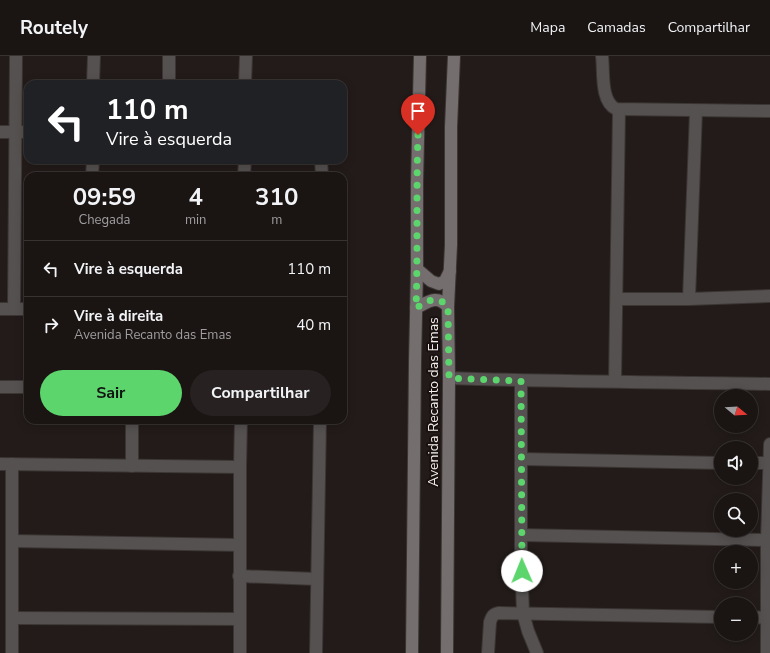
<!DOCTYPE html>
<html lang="pt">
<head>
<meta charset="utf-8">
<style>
	body { margin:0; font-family:"Nunito Sans",sans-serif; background:#272121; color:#f1f3f6; height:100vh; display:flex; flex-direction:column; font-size:15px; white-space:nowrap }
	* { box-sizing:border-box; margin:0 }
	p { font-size:13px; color:#9f9ea0 }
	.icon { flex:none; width:22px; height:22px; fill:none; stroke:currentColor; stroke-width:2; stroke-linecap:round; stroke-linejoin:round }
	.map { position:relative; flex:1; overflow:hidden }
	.details { position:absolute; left:24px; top:116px; width:323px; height:252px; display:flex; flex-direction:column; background:#1a1413; border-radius:12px; box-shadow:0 2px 10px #0003,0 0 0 1px #383333 }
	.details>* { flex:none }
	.guide { position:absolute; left:24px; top:24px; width:323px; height:84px; border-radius:12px; box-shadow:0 2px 10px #0003,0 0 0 1px #383333; background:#202124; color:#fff; overflow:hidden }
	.needle { width:26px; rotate:108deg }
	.tools { position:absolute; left:714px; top:333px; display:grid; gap:8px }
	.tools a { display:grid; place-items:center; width:44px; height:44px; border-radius:50%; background:#1a1413; box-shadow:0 2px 10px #0003,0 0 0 1px #383333; font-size:20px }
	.pin { position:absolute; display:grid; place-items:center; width:34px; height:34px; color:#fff; margin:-41px -17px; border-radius:50% 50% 50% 0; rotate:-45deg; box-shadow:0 0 4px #0007 }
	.pin .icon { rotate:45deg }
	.me { position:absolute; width:44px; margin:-22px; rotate:359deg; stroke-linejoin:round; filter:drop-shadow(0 0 3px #0008) }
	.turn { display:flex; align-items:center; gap:14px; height:84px; padding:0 16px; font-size:18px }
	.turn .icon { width:52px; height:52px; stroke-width:2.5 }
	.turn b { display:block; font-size:28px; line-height:34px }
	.eta { display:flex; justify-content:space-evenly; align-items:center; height:68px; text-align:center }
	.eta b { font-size:24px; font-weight:700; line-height:28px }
	.button { display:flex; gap:8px; margin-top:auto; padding:8px 16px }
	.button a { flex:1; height:46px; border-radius:24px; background:#5dd56d; color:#111; font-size:16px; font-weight:700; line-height:46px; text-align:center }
	.button a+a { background:#272121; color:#f1f3f6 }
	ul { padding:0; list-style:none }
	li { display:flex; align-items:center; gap:12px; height:56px; padding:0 16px; border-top:1px solid #383333 }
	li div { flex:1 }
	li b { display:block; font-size:15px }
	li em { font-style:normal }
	header { display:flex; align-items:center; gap:24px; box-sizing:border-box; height:56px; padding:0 20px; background:#1a1413; border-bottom:1px solid #383333 }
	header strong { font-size:19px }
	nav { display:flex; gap:22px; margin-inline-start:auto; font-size:14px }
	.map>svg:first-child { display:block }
</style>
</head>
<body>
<header>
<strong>Routely</strong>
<nav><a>Mapa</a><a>Camadas</a><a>Compartilhar</a></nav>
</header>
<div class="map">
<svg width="770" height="597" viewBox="0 0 770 597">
	<rect width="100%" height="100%" fill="#221b19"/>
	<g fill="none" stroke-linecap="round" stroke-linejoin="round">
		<defs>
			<g id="minor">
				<path d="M602 0C604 15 600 45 616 53L770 55"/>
				<polyline points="93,28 94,0"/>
				<polyline points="169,28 169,0"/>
				<polyline points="245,28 246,0"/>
				<polyline points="0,76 28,76"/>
				<polyline points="321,104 322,120"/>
				<polyline points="92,120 93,104"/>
				<polyline points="244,120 245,104"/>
				<polyline points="617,243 689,243 770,240"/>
				<polyline points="689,243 696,55"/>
				<polyline points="0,253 28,253"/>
				<polyline points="14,253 16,0"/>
				<path d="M449 322C556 326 663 326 770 328"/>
				<polyline points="521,325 521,504 523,557 528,575 537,597"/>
				<polyline points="615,325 619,54"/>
				<polyline points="0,331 28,331"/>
				<polyline points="521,403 721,407"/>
				<polyline points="751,407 770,407"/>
				<polyline points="0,408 240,411"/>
				<polyline points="132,410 132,364"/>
				<polyline points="521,479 767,484"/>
				<polyline points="12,485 240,489"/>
				<polyline points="239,520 317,523"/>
				<polyline points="751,561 767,562"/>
				<polyline points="12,562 240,563"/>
				<polyline points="12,597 12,408"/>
				<polyline points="240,597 240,411 241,364"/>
				<polyline points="316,597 320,364"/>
				<path d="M488 597 490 566C492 560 493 558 499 557L721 561"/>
				<polyline points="767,597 767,484 770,388"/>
			</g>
			<g id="secondary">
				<polyline points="417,213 431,225 439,228 445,225 450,215"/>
				<path d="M416 252C428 246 437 238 448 251"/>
				<polyline points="412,597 415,305 417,213 417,126 420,0"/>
				<polyline points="447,597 449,322 448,251 451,189 451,71 454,0"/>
			</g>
		</defs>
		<use href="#minor" stroke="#3b3533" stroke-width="14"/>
		<use href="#secondary" stroke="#3b3533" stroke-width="14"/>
		<use href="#minor" stroke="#555151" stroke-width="12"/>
		<use href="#secondary" stroke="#756e6e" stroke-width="12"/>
	</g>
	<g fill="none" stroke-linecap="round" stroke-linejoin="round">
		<path stroke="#5dd56d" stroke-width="7" stroke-dasharray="0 12.6" d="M418 79C416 136 418 194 416 252 428 245 437 238 448 251L449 322 521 325 522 515"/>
	</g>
	<g text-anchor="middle" stroke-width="4" stroke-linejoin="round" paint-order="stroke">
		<g font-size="14" fill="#f5f0ee" stroke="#191210">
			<text transform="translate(433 346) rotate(-90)" y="5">Avenida Recanto das Emas</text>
		</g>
	</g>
</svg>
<div class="tools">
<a><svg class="needle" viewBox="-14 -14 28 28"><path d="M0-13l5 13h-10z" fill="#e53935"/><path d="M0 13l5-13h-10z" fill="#9f9ea0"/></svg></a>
<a><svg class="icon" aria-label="sound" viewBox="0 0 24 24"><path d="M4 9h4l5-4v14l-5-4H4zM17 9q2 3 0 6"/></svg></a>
<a><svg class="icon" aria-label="search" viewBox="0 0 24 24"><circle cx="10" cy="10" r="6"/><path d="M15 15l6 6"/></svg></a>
<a>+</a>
<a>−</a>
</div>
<div class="pin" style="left:418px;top:79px;background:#d93025"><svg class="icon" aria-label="arrive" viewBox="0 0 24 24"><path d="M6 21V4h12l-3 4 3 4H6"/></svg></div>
<svg class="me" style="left:522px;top:515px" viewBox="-20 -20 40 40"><circle r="19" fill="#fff"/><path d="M0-13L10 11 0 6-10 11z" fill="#5dd56d"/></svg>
<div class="guide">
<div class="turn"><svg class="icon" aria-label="left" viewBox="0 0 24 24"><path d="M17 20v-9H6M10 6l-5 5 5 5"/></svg><div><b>110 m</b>Vire à esquerda</div></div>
</div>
<section class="details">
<div class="eta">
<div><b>09:59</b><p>Chegada</p></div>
<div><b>4</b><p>min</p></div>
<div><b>310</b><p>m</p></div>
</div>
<ul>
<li><svg class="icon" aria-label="left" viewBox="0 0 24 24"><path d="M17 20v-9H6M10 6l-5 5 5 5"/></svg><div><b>Vire à esquerda</b></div><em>110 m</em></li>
<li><svg class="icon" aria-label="right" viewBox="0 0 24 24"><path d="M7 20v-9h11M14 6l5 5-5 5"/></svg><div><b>Vire à direita</b><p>Avenida Recanto das Emas</p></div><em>40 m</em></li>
</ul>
<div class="button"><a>Sair</a><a>Compartilhar</a></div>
</section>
</div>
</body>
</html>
